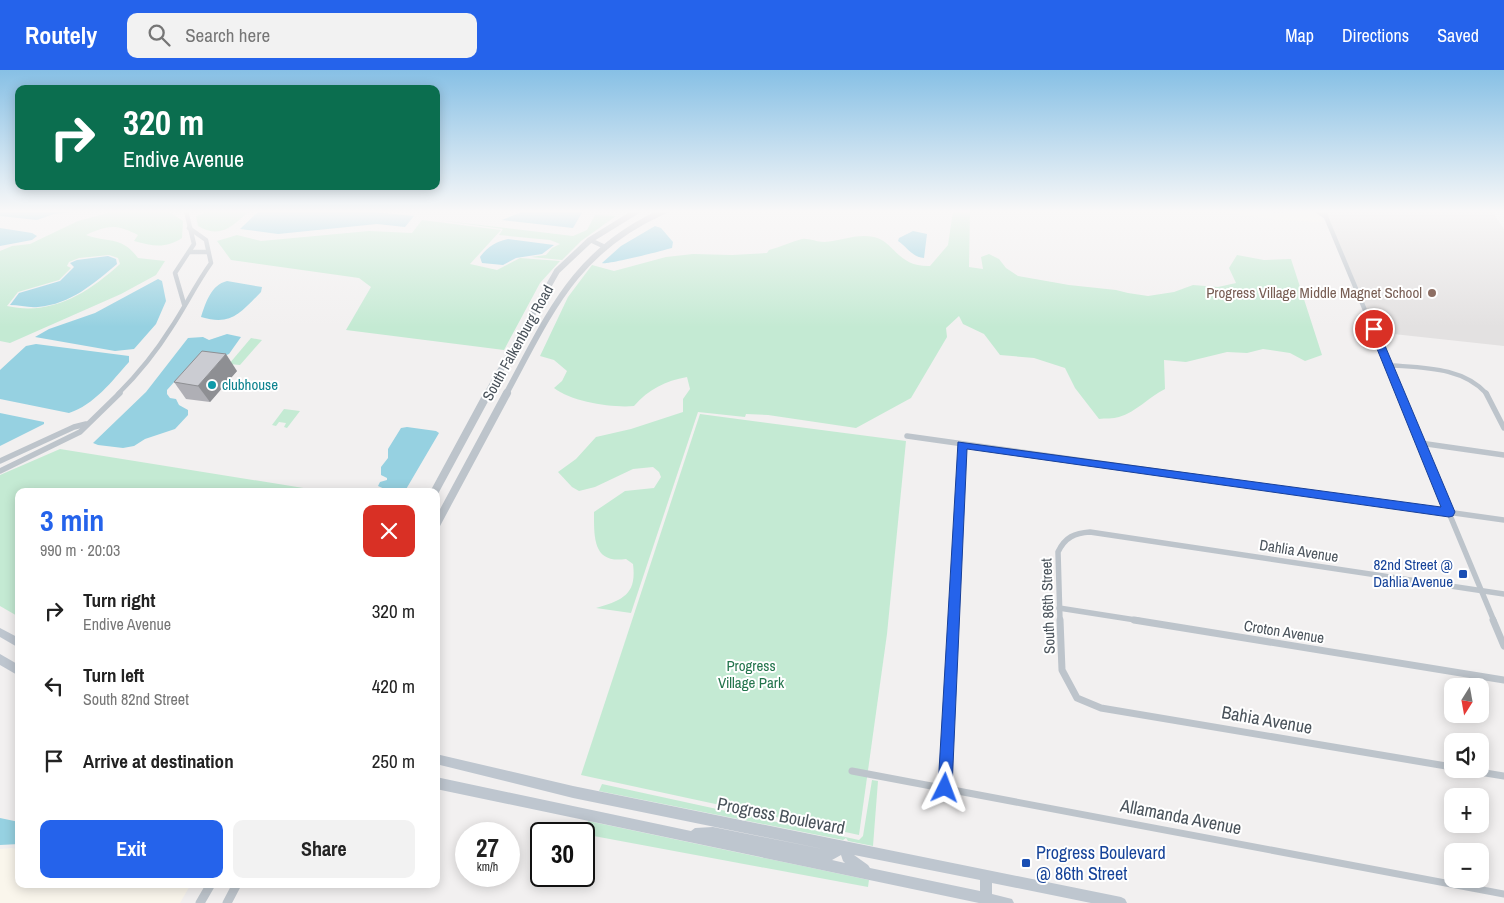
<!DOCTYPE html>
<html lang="en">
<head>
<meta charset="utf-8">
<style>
	body { margin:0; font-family:"Archivo Narrow",sans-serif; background:#f2f2f2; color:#222; height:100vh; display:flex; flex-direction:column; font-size:19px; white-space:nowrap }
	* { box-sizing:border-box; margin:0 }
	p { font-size:16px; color:#767676 }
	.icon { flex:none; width:28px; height:28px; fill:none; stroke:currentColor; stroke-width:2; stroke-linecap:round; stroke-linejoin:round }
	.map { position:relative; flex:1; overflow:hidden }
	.details { position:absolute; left:15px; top:418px; width:425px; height:400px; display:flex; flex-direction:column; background:#fff; border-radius:10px; box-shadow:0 2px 12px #0003 }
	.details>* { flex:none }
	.top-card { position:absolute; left:15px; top:15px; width:425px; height:105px; border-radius:10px; box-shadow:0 2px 12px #0003; background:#0b6e4f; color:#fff; overflow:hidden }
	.needle { width:32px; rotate:191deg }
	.fabs { position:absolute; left:1444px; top:608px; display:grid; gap:10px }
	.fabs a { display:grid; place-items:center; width:45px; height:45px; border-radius:10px; background:#fff; box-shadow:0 2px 12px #0003; font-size:25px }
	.speed { position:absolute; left:455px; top:752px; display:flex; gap:10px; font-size:25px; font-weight:700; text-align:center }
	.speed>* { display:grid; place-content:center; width:65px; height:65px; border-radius:50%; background:#fff; box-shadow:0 2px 12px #0003; line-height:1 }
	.speed small { font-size:12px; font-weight:400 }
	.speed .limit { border:2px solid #111; border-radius:8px; background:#fff; color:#111 }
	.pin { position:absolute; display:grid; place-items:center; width:42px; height:42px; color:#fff; margin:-21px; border:2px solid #fff; border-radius:50%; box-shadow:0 1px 5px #0007 }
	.me { position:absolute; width:55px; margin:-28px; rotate:3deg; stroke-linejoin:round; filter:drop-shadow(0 0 4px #0008) }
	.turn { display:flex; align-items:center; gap:18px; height:105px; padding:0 25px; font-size:22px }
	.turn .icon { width:65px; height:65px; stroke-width:2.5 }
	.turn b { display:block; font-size:35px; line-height:42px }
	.round { display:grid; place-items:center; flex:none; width:52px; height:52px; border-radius:10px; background:#f2f2f2 }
	.headline { display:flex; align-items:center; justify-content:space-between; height:85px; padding:0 25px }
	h1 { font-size:30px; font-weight:700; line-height:38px; color:#2563eb }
	.cta { display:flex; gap:10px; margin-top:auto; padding:10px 25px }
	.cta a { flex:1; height:58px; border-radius:10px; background:#2563eb; color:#fff; font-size:20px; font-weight:700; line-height:58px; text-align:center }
	.cta a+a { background:#f2f2f2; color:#222 }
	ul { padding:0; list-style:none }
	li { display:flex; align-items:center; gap:15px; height:75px; padding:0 25px }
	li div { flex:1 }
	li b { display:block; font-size:19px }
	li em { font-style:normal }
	header { display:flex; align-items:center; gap:30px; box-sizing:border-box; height:70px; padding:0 25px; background:#2563eb; color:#fff }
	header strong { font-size:24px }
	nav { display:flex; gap:28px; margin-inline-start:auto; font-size:18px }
	.search { width:350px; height:45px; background:#f2f2f2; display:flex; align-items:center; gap:12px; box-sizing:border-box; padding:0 18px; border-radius:10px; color:#767676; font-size:19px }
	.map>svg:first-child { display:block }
</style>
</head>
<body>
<header>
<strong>Routely</strong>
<div class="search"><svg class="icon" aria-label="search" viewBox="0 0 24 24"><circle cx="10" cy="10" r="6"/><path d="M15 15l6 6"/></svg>Search here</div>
<nav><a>Map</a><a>Directions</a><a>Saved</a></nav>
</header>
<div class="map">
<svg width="1504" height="833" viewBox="0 0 1504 833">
	<rect width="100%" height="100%" fill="#f2f0f0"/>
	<g fill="#faf6ec">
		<polygon points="1217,141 1270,141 1276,144 1290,141 1319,141 1324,152 1278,150"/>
		<polygon points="12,778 19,780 19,814 191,814 180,833 0,833 0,779"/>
	</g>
	<polygon fill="#e3e1e1" points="1322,141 1492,141 1504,159 1504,276 1375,262"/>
	<g fill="#c4ead3" fill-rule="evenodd">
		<path d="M115 141H168L183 151 182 168C165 179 153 176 134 171L138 165C116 154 108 155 86 165 107 173 121 165 138 188L165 191 156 205 121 224 10 273 0 271V181L12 176 30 174 78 151ZM109 185 118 188 120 194C88 223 52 246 7 236L18 222 59 210 71 198 67 196 69 192 79 188Z"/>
		<path d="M211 141H250C232 155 222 170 198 156L196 146Z"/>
		<path d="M953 141H970L969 197 983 199 981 187 989 184 999 189 1006 198 1018 206 1069 215 1116 220 1128 223 1148 226 1174 222 1193 215 1218 217 1236 213 1229 198 1237 185 1264 190 1291 189 1322 285 1305 291 1290 283 1263 279 1247 283 1227 282 1186 292 1164 290 1165 319C1149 327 1136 342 1119 347 1113 349 1105 348 1099 349L1075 318 1065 298 1034 288 1000 285 984 264 963 254 959 246 946 258 947 267 911 328 856 358 768 345 746 344 745 347 698 342 631 543 596 538C622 530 637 525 633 494L626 489C593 494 594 468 594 442L625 421 654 418 661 407 659 402 653 397 633 399 595 417 579 421 572 417 558 402 576 389 596 367 631 359 683 342V329L690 319 687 307C665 311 649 319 634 336 612 338 572 332 554 318L562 311 567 301 554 290 540 286 568 227 592 195 614 201 666 187 693 184 732 185 767 183 769 180C780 177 791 172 802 169 808 168 817 172 824 172 841 171 857 163 874 167 895 172 897 197 930 196L948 175Z"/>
		<polygon points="595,145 616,146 581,171 562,190 531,187 546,185 552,178 560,174 550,170 499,165 503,159 437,150 573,166 587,160"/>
		<polygon points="422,150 501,160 470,194 497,200 520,188 560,191 540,213 504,280 346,260 371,217 359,208 231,190 217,171 237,165 261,171 369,161 412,163"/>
		<polygon points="251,268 262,270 240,295 229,294"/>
		<polygon points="284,339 300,341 287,358 284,357 286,353 279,352 276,356 272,355"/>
		<polygon points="700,344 906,371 887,564 859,765 581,705"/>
		<polygon points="60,379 322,421 19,421 19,547 0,536 0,405"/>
		<polygon points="872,710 878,711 873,776 848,771 846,768 843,770 599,721 602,714 859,770 863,766"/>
		<polygon points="588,751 869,810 868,817 583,764"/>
	</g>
	<g fill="#96d1e1">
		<polygon points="0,141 83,141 54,144 37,150 0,146"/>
		<polygon points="259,141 365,141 414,146 405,157 377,154 278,164 240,159"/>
		<polygon points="524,141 583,141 573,158 502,150"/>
		<path d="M655 156 661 158 673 172 672 178C661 181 607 195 602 193L621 176Z"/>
		<polygon points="0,158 32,163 37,166 32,170 0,176"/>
		<path d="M913 161 927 164 924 188C912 187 907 177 898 171L899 168Z"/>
		<path d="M508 169 554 175 542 184 516 188 503 195 482 193 480 187C487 177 497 171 508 169Z"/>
		<path d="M108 186 116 189 117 194C93 214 71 234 38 237 29 238 19 235 10 235L19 223 60 211 74 197 70 193 77 190Z"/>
		<polygon points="158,209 162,211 166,231 156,254 134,279 115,281 35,267 49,259 95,243"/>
		<path d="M227 211 262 217 261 222C240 243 232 256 201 247 206 232 211 215 227 211Z"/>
		<polygon points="227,264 241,267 229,284 183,302 167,320 167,324 170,328 176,329 179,335 188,340 188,345 175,359 145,369 134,376 123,378 98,375 93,373 146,322 188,268 203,267 209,270"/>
		<path d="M36 274 129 286V292C112 311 94 335 69 343L0 329V300L26 276Z"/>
		<polygon points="0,343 44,352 44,354 0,376"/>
		<polygon points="407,357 436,361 439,363 405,421 389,421 378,416 380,412 387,410 387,408 381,405 381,397 388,388 388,379 401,358"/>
		<polygon points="0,748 19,752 19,774 0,775"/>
	</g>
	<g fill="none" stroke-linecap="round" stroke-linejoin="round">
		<g stroke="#bdc4cb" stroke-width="4.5">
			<polyline points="1317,141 1326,147"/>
			<polyline points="1326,141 1326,147 1400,324"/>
			<polyline points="590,170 603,176"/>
			<polyline points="190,182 208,182"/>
			<polyline points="184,234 175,203 194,174 186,141"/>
			<path d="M1387 295C1421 298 1462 296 1487 324"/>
			<path d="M118 324C138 304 156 282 171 258 185 237 196 214 211 193L206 170 189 158"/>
		</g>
		<g stroke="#bdc4cb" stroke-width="5.5">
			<polyline points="1399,323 1494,551"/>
			<polyline points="1486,323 1504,358"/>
			<polyline points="907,366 1504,450"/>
			<polyline points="1420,373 1504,385"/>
			<polyline points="0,391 74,357 86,354"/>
			<polyline points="0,401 80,362 120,323"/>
			<polyline points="1059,538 1142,551"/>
			<polyline points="953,551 962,374"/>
			<path d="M1060 551 1058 482C1065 467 1075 463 1090 462L1504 524"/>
		</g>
		<g stroke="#bdc4cb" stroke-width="7">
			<polyline points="1060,550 1062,600 1077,628 1101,638 1452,697"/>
			<polyline points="1134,550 1504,610"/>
			<polyline points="1493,550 1504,576"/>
			<polyline points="1461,699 1504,706"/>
			<polyline points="852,701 1504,824"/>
			<polyline points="945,718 953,550"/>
		</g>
		<g stroke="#bdc4cb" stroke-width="6">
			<polyline points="487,324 557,201 590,170 637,141"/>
			<path d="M506 324C550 243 574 181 664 141"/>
		</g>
		<g stroke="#bdc4cb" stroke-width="8">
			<polyline points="435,421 488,323"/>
			<polyline points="436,455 507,323"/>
		</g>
		<g stroke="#bdc4cb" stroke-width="9">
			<polyline points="200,833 211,814"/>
			<polyline points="227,833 237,814"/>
		</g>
		<g fill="#bec6cf" fill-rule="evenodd">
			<polygon points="0,558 19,568 19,578 0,567"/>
			<polygon points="0,584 19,595 19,606 0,595"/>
			<path d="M436 684 573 716 1121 827 1125 829 1127 833H1091L992 813V824L1012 829 1014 833H979L436 719V707L691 761 695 758 713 757 828 780 573 728 436 694ZM841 785 843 791 845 793 832 790ZM854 785 980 810V821L870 798 868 795Z"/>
		</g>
	</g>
	<polygon fill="#afafb5" points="237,301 210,332 186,329 174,312"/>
	<polygon fill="#8e8f93" points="226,284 237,301 210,332 198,316"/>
	<polygon fill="#cbccd2" stroke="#8e8f93" points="202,281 226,284 198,316 174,312"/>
	<linearGradient id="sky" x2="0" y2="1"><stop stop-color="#87c0e5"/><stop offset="0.55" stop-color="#f9f8f8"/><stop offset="1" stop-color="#f9f8f8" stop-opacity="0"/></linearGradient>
	<rect width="1504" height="257" fill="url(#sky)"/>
	<polygon fill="#2563eb" stroke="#184099" points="1374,256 1378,259 1455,442 1453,446 1449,447 967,379 952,718 950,723 945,725 940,723 938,718 958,372 1441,437 1369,259"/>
	<circle fill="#8d6e63" stroke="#fff" stroke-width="2" cx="1432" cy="223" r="5"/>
	<circle fill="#0f9aa8" stroke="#fff" stroke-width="2" cx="212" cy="315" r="5"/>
	<g fill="#1a4fb4" stroke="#fff" stroke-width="2">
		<rect x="1458" y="499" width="10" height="10" rx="2.5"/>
		<rect x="1021" y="788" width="10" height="10" rx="2.5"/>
	</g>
	<g text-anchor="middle" stroke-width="4" stroke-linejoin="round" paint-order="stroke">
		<g font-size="15" fill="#785e54" stroke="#fff" text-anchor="end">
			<text x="1422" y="228">Progress Village Middle Magnet School</text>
		</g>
		<g font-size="15" fill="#4a535b" stroke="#fff">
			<text transform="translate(518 273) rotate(-61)" y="5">South Falkenburg Road</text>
			<text transform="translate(1299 481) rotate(9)" y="5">Dahlia Avenue</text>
			<text transform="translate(1048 536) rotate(-92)" y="5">South 86th Street</text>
			<text transform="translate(1284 562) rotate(9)" y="5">Croton Avenue</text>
		</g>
		<g font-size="15" fill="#0d838f" stroke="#fff" text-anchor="start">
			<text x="222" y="320">clubhouse</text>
		</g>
		<g font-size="15" fill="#164399" stroke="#fff" text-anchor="end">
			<text x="1453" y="500">82nd Street @<tspan x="1453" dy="17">Dahlia Avenue</tspan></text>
		</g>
		<g font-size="15" fill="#23744c" stroke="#fff">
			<text x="751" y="601">Progress<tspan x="751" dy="17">Village Park</tspan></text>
		</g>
		<g font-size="18" fill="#4a535b" stroke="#fff">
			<text transform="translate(1267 650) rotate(10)" y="6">Bahia Avenue</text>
			<text transform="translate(781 746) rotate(11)" y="6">Progress Boulevard</text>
			<text transform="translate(1181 747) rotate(11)" y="6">Allamanda Avenue</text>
		</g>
		<g font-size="18" fill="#164399" stroke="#fff" text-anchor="start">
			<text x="1036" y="789">Progress Boulevard<tspan x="1036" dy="21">@ 86th Street</tspan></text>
		</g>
	</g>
</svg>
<div class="fabs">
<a><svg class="needle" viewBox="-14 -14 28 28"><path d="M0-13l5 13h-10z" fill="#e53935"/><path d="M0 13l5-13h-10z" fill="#767676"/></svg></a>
<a><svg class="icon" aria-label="sound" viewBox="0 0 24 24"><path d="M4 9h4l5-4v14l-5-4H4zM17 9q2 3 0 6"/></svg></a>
<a>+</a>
<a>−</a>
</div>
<div class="speed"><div>27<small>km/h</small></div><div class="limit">30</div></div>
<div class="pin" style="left:1374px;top:259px;background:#d93025"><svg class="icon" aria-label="arrive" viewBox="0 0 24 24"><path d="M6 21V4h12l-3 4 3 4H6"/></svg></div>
<svg class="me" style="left:945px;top:718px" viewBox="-20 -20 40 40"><path d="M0-17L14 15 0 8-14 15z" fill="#2563eb" stroke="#fff" stroke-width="4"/></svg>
<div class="top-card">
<div class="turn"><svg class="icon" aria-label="right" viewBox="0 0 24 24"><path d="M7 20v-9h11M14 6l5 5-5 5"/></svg><div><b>320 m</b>Endive Avenue</div></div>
</div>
<section class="details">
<div class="headline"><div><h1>3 min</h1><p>990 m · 20:03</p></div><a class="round" style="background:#d93025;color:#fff"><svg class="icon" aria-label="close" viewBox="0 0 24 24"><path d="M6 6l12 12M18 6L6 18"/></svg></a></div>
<ul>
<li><svg class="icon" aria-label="right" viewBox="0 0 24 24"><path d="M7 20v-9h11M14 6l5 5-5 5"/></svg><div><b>Turn right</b><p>Endive Avenue</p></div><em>320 m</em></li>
<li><svg class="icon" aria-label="left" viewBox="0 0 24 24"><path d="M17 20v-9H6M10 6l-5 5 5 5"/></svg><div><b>Turn left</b><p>South 82nd Street</p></div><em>420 m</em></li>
<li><svg class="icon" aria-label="arrive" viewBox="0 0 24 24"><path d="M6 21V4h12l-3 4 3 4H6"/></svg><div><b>Arrive at destination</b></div><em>250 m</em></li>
</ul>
<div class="cta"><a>Exit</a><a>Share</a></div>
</section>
</div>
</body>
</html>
